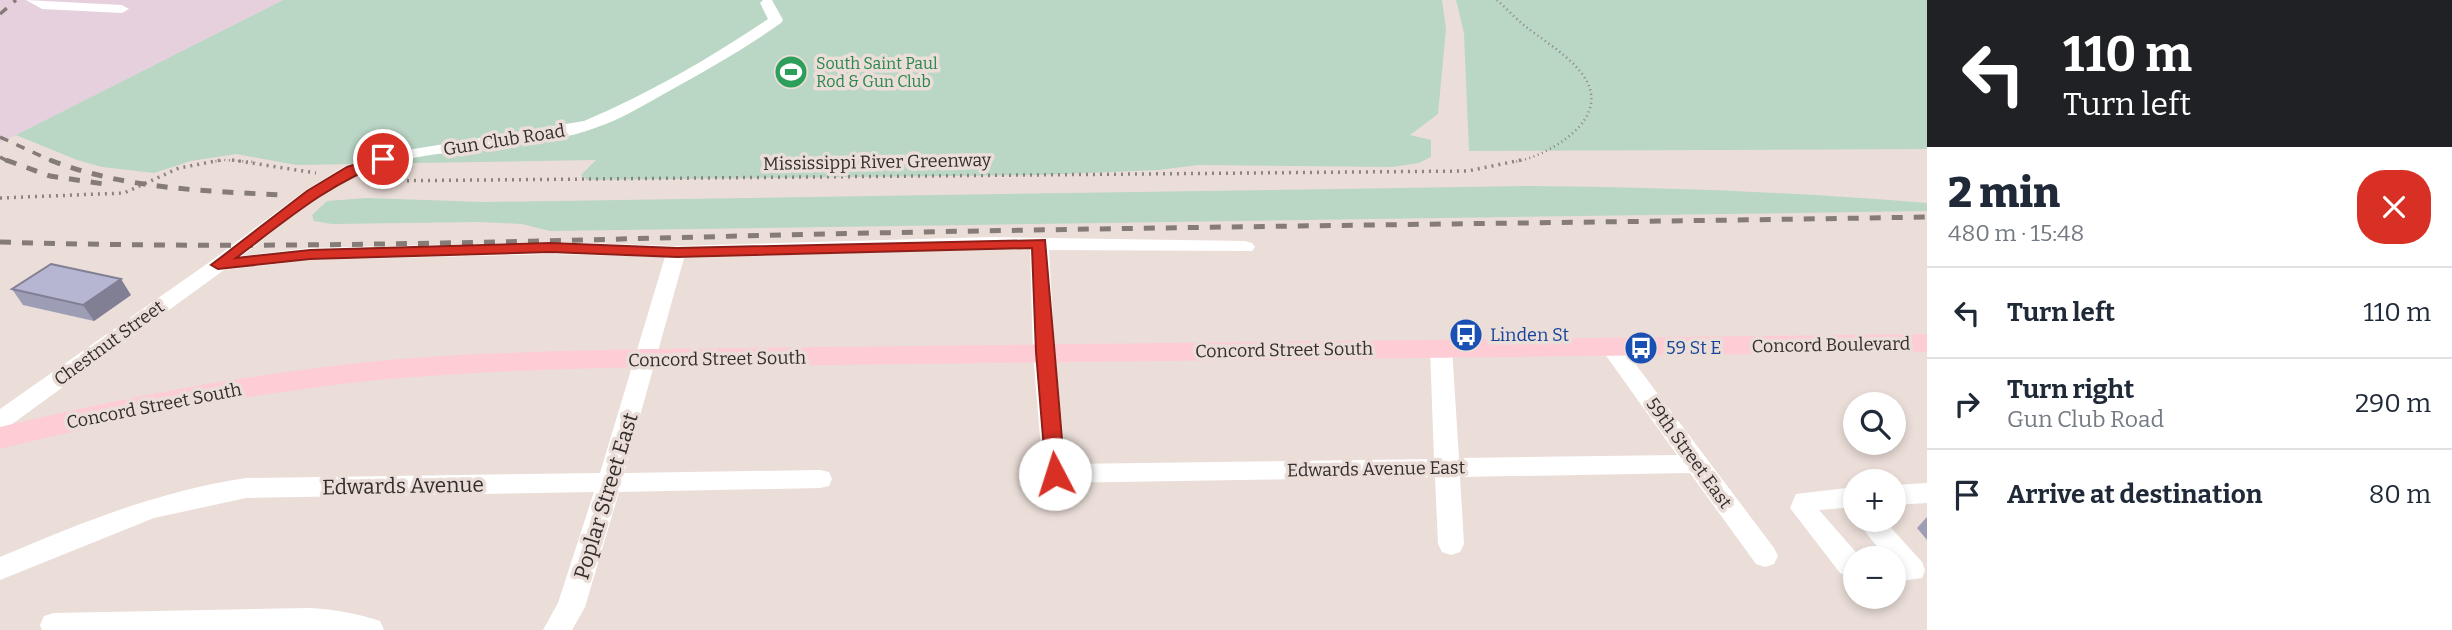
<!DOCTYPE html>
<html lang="en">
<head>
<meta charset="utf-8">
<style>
	body { margin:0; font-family:Bitter,serif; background:#f6f6f7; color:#1f2937; height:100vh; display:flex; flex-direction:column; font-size:26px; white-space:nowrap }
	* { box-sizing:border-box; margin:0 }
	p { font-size:23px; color:#747a83 }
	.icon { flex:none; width:38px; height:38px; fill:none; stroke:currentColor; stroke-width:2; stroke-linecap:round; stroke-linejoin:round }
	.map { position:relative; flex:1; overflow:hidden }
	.side { display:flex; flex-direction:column; background:#fff; width:525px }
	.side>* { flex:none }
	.hud { background:#202124; color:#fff; overflow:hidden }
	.tools { position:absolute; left:1843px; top:392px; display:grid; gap:14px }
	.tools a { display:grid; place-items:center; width:63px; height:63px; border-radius:50%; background:#fff; box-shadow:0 4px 10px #0003; font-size:35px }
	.pin { position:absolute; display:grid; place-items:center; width:60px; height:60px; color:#fff; margin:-30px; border:4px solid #fff; border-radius:50%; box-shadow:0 2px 7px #0007 }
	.me { position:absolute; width:77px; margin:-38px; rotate:355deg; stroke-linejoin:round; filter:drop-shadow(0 0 5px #0008) }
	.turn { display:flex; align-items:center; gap:24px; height:147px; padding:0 21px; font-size:32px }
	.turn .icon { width:91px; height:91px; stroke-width:2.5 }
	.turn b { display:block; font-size:49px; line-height:60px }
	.round { display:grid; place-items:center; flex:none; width:74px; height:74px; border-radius:28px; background:#f6f6f7 }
	.summary { display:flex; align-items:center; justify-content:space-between; height:119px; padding:0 21px }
	h1 { font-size:42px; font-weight:800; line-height:52px }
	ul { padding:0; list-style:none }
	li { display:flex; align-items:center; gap:21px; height:91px; padding:0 21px; border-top:2px solid #e0e1e3 }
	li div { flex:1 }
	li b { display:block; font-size:26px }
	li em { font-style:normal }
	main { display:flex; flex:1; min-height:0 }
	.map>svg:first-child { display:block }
</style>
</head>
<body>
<main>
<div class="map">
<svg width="1927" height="630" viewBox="0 0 1927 630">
	<rect width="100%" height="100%" fill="#ebded8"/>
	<polygon fill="#e6d0de" points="0,0 283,0 0,143"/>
	<g fill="#bad6c5">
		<polygon points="283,0 1442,0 1446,29 1438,114 1410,135 1431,140 1431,157 1419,163 1392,167 1198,165 1159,170 1039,175 587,180 581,175 596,160 296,165 236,154 191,161 154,173 102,167 77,160 16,135"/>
		<polygon points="1456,0 1927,0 1927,149 1469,151 1464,33"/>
		<path d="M1529 186C1662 187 1795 192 1927 203V211L550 231 522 224 479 222 332 224 314 221 312 215 327 201 367 198 484 202Z"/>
	</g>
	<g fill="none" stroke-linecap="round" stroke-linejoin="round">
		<g stroke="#8b837f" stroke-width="2.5" stroke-dasharray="1 3.5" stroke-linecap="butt">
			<path d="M1497 0C1506 8 1515 18 1525 26 1555 50 1618 82 1579 127 1563 144 1537 158 1514 162"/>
			<polyline points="211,162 224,160 256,162"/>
		</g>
		<g stroke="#8b837f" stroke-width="3.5" stroke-dasharray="2 5" stroke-linecap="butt">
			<polyline points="232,160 316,173"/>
			<polyline points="372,181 1468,171 1521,160"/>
			<polyline points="0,198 124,193 179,168 221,160"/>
		</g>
		<g fill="#fff" fill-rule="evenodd">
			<polygon points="26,0 122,5 129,9 122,13 42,9"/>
			<path d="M763 0H772L783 20 781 23C743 50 703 72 662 95 641 107 619 120 595 128 523 154 430 144 360 173 317 190 279 228 242 256L310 248 550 242 676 246 991 237 1245 241 1252 243 1255 247 1252 251 1049 250 1055 352 1066 464 1434 459 1430 348 1433 343 1441 341 1449 343 1452 348 1459 458 1677 455 1602 350 1605 345 1613 343 1621 345 1774 548 1778 556 1774 564 1765 567 1756 564 1690 473 1460 477 1464 544 1460 552 1451 555 1442 552 1438 544 1435 477 1055 483 1046 481 1043 474 1033 352 1030 249H991L684 258 624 473 820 470 829 472 832 479 829 486 820 488 619 492 585 607 572 630H543L558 603 594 492 246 498 154 518 0 580V557C80 523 159 491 246 478L600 473 665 257 550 254 310 260 224 270 8 427 0 429V409L211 261 306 190 345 166 383 154 584 121C648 94 710 58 768 19L760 3Z"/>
			<polygon points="1927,483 1927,503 1894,505 1894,485"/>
			<polygon points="1855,487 1855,507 1819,510 1861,558 1855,558 1855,579 1840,573 1790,508 1796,494"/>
			<polygon points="1856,520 1884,520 1922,562 1925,570 1922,578 1894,582 1894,558 1886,558"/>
			<path d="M308 608C333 609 356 613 380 621L384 630H42L40 625 44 616 54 613Z"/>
		</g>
		<path fill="#feccd4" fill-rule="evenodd" d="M1927 334V352L650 367C556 369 462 372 369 381 245 394 122 419 0 449V427C121 398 243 375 367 362 461 353 555 351 650 349Z"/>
		<g stroke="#857c78" stroke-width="3.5" stroke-dasharray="9 9" stroke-linecap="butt">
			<polyline points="0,14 16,0"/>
			<polyline points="0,137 54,162"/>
			<polyline points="0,157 9,162"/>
		</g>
		<g stroke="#857c78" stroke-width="5" stroke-dasharray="11 11" stroke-linecap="butt">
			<polyline points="6,160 50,176 104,184"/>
			<path d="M50 160C124 189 205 191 283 195"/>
			<path d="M0 242C290 251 581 239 871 233 1223 226 1575 223 1927 217"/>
		</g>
	</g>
	<g fill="#9d9db5">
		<polygon points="12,289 131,295 94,321 23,305"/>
		<polygon points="1927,517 1927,540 1917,528"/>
	</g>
	<polygon fill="#807f93" points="121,279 131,295 94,321 83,305"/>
	<polygon fill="#b7b6d2" stroke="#807f93" stroke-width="2" points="51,264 121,279 83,305 12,289"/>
	<path fill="#d93025" stroke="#8d1f18" stroke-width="2" d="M383 155 389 159 388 162C330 182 285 221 236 258L310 250 550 243 677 248 1045 240 1065 474 1062 479H1049L1046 474 1036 352 1032 248 677 257 550 252 310 259 218 269 211 265 307 191 347 167Z"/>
	<defs>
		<symbol id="stadium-disc" viewBox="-11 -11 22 22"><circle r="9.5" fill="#2e9e5b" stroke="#ebded8"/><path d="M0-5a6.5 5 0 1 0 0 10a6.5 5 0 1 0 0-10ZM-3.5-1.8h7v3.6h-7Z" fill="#fff"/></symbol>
		<symbol id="bus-disc" viewBox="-11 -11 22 22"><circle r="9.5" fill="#1a4fb4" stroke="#ebded8"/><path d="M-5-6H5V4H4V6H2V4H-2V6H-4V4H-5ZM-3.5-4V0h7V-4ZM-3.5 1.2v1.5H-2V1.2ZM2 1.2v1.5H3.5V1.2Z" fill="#fff"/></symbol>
	</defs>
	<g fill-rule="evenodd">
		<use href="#stadium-disc" x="772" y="53" width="38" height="38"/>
		<use href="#bus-disc" x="1447" y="316" width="38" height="38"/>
		<use href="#bus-disc" x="1622" y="329" width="38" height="38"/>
	</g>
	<g text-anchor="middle" stroke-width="7" stroke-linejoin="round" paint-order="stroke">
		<g font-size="16" fill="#27864d" stroke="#ebded8" text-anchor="start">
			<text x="816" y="69">South Saint Paul<tspan x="816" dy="18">Rod &amp; Gun Club</tspan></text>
		</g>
		<g font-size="18" fill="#332e2c" stroke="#ebded8">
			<text transform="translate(504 140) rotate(-9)" y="6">Gun Club Road</text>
			<text transform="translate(877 162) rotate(-1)" y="6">Mississippi River Greenway</text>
			<text transform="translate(109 343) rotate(-36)" y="6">Chestnut Street</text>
			<text transform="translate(1831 345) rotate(-1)" y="6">Concord Boulevard</text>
			<text transform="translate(1284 350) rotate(-1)" y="6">Concord Street South</text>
			<text transform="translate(717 359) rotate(-1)" y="6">Concord Street South</text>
			<text transform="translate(154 406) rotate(-11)" y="6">Concord Street South</text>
			<text transform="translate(1689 453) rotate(54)" y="6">59th Street East</text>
			<text transform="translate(1376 469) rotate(-1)" y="6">Edwards Avenue East</text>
		</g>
		<g font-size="18" fill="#164399" stroke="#ebded8" text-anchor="start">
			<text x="1490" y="341">Linden St</text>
			<text x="1666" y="354">59 St E</text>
		</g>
		<g font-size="21" fill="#332e2c" stroke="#ebded8">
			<text transform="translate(403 486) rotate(-1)" y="7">Edwards Avenue</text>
			<text transform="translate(606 496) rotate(-73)" y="7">Poplar Street East</text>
		</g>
	</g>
</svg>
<div class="tools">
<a><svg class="icon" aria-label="search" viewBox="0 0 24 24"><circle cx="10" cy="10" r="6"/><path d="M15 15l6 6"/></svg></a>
<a>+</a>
<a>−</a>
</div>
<div class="pin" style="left:383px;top:159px;background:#d93025"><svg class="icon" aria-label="arrive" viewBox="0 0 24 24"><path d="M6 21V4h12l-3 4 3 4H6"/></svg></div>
<svg class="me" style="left:1055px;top:474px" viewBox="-20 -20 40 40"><circle r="19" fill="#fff"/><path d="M0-13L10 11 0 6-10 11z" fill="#d93025"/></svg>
</div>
<section class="side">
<div class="hud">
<div class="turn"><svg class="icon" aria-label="left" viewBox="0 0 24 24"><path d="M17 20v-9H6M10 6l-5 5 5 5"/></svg><div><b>110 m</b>Turn left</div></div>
</div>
<div class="summary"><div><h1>2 min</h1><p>480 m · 15:48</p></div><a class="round" style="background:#d93025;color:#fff"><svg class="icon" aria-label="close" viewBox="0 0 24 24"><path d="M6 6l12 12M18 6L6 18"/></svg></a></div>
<ul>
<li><svg class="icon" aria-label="left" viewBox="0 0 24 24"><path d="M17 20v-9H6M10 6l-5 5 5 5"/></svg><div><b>Turn left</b></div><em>110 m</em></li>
<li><svg class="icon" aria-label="right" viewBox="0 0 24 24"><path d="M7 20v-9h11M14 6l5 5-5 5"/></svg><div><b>Turn right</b><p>Gun Club Road</p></div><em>290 m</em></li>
<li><svg class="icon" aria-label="arrive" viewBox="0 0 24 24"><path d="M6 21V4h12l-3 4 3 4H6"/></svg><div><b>Arrive at destination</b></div><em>80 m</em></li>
</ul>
</section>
</main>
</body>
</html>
